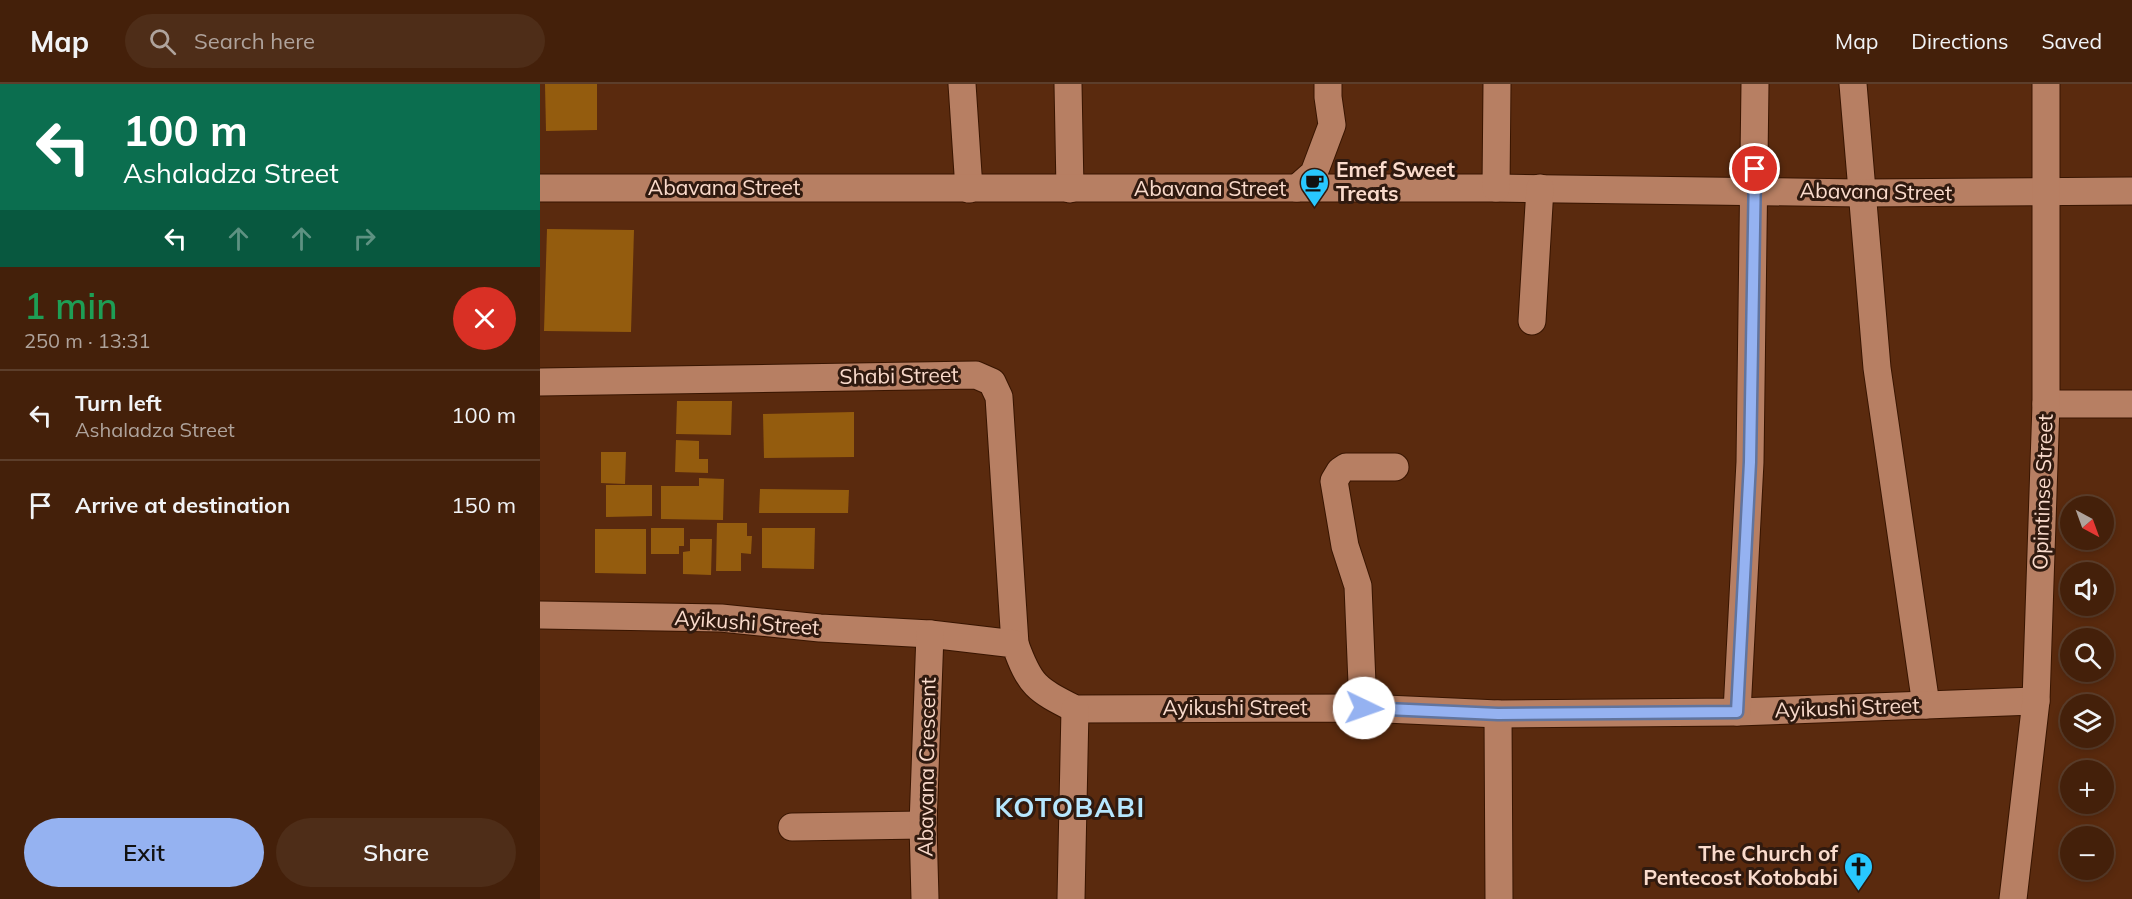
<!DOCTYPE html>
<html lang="en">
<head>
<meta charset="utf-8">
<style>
	body { margin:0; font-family:Mulish,sans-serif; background:#4e2d18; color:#f1f3f6; height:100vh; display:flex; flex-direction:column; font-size:22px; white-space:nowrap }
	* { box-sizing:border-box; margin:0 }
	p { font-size:20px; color:#afa39c }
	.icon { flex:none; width:33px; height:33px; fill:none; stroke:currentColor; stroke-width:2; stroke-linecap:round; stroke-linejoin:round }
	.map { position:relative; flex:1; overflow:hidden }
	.details { display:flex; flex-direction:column; background:#44200a; width:540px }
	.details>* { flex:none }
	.guide { background:#0b6e4f; color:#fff; overflow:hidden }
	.needle { width:39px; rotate:139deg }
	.controls { position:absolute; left:1520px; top:412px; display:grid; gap:12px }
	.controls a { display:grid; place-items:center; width:54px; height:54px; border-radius:50%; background:#44200a; box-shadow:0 3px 9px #0003,0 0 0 2px #5c3e2b; font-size:30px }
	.pin { position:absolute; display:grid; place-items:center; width:51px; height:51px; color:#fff; margin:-26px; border:3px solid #fff; border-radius:50%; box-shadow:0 2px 6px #0007 }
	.me { position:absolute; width:66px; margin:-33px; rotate:93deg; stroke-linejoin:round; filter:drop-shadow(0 0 4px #0008) }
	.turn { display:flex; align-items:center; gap:21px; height:126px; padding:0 24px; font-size:27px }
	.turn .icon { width:78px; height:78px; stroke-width:2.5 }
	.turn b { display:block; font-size:42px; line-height:51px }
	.lanes { display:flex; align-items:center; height:57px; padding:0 24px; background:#0003; justify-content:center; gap:30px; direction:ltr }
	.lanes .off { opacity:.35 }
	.round { display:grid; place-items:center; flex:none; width:63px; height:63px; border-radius:32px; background:#4e2d18 }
	.summary { display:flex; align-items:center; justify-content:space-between; height:102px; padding:0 24px }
	h1 { font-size:36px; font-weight:600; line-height:45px; color:#1e9e55 }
	.cta { display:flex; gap:12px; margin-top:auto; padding:12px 24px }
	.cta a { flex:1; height:69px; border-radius:36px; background:#95b2f1; color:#111; font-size:24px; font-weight:600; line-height:69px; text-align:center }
	.cta a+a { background:#4e2d18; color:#f1f3f6 }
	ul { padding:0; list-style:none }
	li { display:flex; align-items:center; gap:18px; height:90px; padding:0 24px; border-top:2px solid #5c3e2b }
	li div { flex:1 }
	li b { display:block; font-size:22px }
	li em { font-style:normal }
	header { display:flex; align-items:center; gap:36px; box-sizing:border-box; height:84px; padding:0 30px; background:#44200a; border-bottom:2px solid #5c3e2b }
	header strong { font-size:28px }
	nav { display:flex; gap:33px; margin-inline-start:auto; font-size:21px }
	.search { width:420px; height:54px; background:#4e2d18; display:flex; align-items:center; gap:15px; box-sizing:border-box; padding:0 21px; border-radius:33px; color:#afa39c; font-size:22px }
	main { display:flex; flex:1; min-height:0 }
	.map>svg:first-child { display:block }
</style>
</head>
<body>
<header>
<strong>Map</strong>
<div class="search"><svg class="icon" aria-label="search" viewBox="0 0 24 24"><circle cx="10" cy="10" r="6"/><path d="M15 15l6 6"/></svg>Search here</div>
<nav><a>Map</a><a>Directions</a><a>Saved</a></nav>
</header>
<main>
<section class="details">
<div class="guide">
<div class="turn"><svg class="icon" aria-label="left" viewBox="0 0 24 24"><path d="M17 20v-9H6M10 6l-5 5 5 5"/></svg><div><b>100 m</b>Ashaladza Street</div></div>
<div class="lanes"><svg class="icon" aria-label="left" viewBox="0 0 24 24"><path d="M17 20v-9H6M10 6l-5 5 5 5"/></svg><svg class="icon off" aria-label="ahead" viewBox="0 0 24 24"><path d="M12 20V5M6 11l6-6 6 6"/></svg><svg class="icon off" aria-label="ahead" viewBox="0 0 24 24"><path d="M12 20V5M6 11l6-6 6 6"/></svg><svg class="icon off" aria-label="right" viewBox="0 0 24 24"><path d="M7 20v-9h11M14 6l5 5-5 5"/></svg></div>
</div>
<div class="summary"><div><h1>1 min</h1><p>250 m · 13:31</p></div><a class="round" style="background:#d93025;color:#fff"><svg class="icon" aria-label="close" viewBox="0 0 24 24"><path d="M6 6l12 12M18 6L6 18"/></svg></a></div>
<ul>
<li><svg class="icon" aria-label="left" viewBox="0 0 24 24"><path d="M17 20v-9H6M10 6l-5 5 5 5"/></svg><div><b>Turn left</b><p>Ashaladza Street</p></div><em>100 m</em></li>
<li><svg class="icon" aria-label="arrive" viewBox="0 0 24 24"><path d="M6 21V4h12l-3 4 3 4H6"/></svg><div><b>Arrive at destination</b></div><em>150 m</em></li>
</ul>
<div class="cta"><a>Exit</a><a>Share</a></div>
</section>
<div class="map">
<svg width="1592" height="815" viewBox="0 0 1592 815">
	<rect width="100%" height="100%" fill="#5a2a0e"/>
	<g fill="#945c0e">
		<polygon points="5,0 57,0 57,46 6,47"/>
		<polygon points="7,145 94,146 91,248 4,247"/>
		<polygon points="137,317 192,317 191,351 136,350"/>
		<polygon points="314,328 314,373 224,374 223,330"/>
		<polygon points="136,356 159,357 159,375 168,375 168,389 135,388"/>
		<polygon points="61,368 86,368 85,400 61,399"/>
		<polygon points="159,394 184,395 183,436 121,435 121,402 159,402"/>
		<polygon points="66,401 112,401 112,432 66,433"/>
		<polygon points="220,405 309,406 308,429 219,429"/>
		<polygon points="177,439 207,439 207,452 212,452 211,470 201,469 201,487 176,487"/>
		<polygon points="111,444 144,444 144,462 139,462 139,470 111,470"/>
		<polygon points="222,444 275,444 274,485 222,484"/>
		<polygon points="55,445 106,445 106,490 55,489"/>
		<polygon points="150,455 172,455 171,491 143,490 143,468 150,467"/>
	</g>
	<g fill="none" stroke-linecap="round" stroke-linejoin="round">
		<defs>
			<g id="minor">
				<polyline points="422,0 429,105"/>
				<polyline points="528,0 530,105"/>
				<polyline points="1313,0 1337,284 1386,621"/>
				<polyline points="0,104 956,104 1320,109 1592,107"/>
				<polyline points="757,104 774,89 792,41 788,13 788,0"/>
				<polyline points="956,104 957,0"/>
				<polyline points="992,237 1000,104"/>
				<polyline points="0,298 436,291 452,298 459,313 475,560"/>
				<polyline points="1506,320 1592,320"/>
				<path d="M0 531 181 534 280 544 390 550 475 560C490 602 496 605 535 625L823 624 958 630 1197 628 1496 617"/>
				<polyline points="823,624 818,502 805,462 794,397 800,387 806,383 855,383"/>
				<polyline points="1197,628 1210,378 1215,0"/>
				<polyline points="958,630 959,815"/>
				<polyline points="252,743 383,741"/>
				<polyline points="385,815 383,741 390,550"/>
				<polyline points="531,815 535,625"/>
				<polyline points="1473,815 1496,617 1506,320 1506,0"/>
			</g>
		</defs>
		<use href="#minor" stroke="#381501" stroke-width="29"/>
		<use href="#minor" stroke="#b77f63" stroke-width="27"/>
	</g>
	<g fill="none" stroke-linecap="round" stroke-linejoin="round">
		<defs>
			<polyline id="route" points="824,624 958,630 1197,628 1210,378 1215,85"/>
		</defs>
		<use href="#route" stroke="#61749d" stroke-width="15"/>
		<use href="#route" stroke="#95b2f1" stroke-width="10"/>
	</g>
	<defs>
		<symbol id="cafe-pin" viewBox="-11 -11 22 30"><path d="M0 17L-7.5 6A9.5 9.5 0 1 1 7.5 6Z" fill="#28c8ff" stroke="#301a0f"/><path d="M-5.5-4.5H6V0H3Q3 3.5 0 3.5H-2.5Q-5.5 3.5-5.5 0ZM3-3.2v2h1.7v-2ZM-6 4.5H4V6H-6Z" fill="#111"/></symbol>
		<symbol id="church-pin" viewBox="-11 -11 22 30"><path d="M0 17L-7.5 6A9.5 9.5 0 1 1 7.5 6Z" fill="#28c8ff" stroke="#301a0f"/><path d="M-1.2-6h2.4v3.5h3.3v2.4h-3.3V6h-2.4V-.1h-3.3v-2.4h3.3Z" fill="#111"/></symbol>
	</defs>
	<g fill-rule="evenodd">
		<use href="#cafe-pin" x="758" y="82" width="33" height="45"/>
		<use href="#church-pin" x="1302" y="766" width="33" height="45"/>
	</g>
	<g text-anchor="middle" stroke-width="6" stroke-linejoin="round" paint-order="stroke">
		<g font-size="21" font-weight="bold" fill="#fadbcc" stroke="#301a0f" text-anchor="start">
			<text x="796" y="93">Emef Sweet<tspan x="796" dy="24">Treats</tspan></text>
			<text x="1298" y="777" text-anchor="end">The Church of<tspan x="1298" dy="24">Pentecost Kotobabi</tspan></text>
		</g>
		<g font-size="21" fill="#fadbcc" stroke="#301a0f">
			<text x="184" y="111">Abavana Street</text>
			<text x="670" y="112">Abavana Street</text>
			<text transform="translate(1336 108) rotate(1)" y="7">Abavana Street</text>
			<text transform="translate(359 292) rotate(-1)" y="7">Shabi Street</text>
			<text transform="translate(1503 408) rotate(-88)" y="7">Opintinse Street</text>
			<text transform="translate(207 539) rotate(4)" y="7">Ayikushi Street</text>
			<text x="695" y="631">Ayikushi Street</text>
			<text transform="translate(1307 624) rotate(-2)" y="7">Ayikushi Street</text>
			<text transform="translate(387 683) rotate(-89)" y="7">Abavana Crescent</text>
		</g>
		<g font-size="27" font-weight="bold" letter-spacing="1.5" fill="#b6e7fe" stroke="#301a0f">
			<text x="530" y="733">KOTOBABI</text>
		</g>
	</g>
</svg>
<div class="controls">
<a><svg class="needle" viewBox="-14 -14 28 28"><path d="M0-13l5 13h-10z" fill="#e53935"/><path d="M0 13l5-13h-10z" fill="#afa39c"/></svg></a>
<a><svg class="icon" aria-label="sound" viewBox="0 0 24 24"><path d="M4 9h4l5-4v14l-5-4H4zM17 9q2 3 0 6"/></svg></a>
<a><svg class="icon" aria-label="search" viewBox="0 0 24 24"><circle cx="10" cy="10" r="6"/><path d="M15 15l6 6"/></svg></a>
<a><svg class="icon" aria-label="layers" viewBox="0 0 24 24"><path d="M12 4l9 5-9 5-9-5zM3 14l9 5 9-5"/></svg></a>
<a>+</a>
<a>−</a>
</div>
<div class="pin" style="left:1215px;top:85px;background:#d93025"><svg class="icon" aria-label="arrive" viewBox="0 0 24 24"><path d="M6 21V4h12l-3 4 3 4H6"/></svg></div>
<svg class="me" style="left:824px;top:624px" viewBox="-20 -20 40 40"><circle r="19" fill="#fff"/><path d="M0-13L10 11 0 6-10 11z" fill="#95b2f1"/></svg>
</div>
</main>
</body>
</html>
